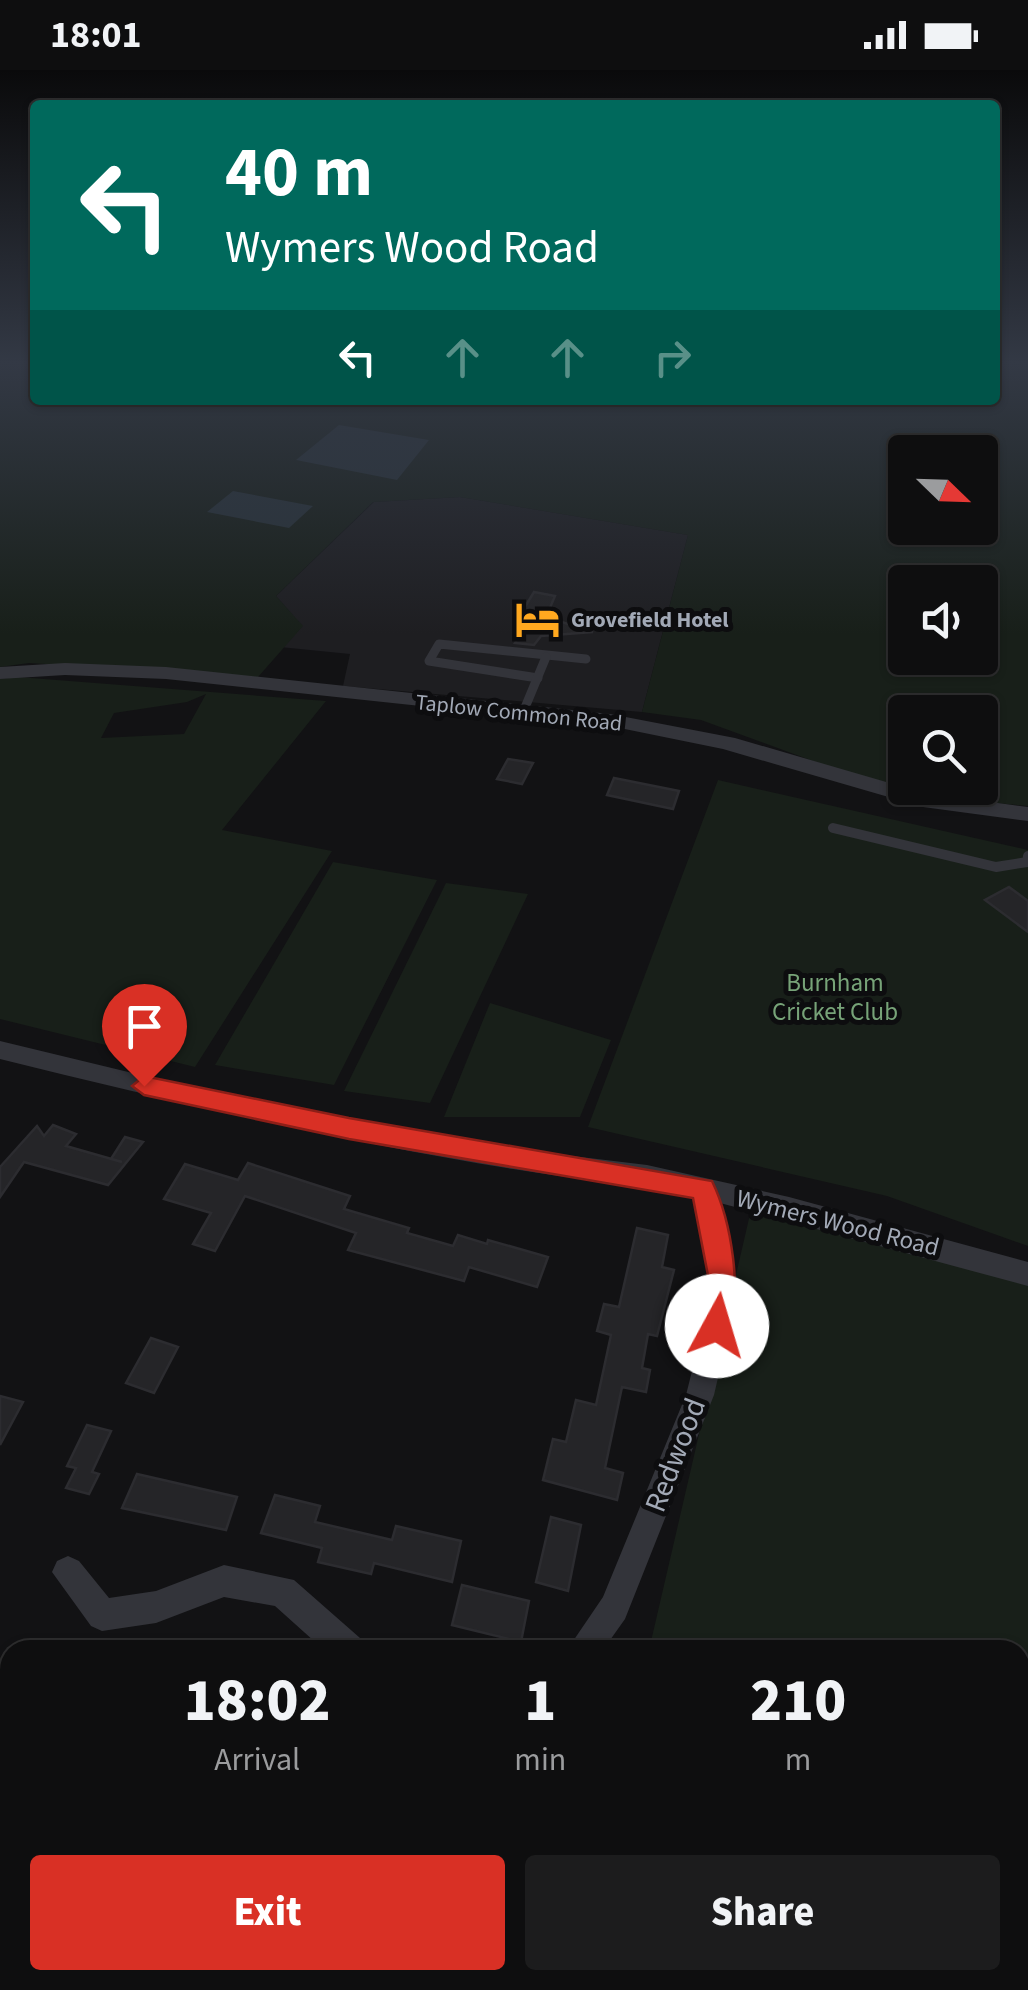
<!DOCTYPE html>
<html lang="en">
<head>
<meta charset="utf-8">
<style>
	body { margin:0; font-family:"Source Sans 3",sans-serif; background:#1c1c1d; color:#f1f3f6; height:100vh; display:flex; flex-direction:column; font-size:38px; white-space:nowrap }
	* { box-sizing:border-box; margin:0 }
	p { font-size:32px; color:#9b9c9e }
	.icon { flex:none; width:55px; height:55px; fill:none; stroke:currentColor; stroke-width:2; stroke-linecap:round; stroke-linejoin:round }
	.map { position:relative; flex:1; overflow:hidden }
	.details { position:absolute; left:0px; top:1570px; width:1030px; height:350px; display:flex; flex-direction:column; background:#0e0e0f; border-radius:30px 30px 0 0; box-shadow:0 2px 8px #0004,0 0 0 2px #2e2e2f }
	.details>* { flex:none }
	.top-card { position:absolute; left:30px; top:30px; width:970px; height:305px; border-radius:10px; box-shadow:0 2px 8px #0004,0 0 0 2px #2e2e2f; background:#00695c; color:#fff; overflow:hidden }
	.needle { width:65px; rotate:113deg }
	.fabs { position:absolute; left:888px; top:365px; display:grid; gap:20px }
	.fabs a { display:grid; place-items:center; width:110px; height:110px; border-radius:10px; background:#0e0e0f; box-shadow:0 2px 8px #0004,0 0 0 2px #2e2e2f; font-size:50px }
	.pin { position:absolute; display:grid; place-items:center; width:85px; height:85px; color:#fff; margin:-102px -42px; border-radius:50% 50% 50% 0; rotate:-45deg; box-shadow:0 0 10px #0007 }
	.pin .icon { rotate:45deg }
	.me { position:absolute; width:110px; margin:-55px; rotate:6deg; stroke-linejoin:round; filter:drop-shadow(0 0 8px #0008) }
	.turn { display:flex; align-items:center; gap:35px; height:210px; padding:0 30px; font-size:45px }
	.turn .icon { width:130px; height:130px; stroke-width:2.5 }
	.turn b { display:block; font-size:70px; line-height:85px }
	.lanes { display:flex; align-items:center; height:95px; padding:0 30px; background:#0003; justify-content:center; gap:50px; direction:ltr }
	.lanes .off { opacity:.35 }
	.eta { display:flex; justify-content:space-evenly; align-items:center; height:170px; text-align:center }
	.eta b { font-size:60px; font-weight:800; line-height:70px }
	.action { display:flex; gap:20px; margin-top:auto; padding:20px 30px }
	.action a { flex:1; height:115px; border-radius:10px; background:#d93025; color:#fff; font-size:40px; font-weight:800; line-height:115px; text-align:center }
	.action a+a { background:#1c1c1d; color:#f1f3f6 }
	.status { display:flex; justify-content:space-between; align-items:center; height:70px; padding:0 50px; background:#0e0e0f; direction:ltr }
	.status svg { height:28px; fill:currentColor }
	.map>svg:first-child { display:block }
</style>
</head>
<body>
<div class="status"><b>18:01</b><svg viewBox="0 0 49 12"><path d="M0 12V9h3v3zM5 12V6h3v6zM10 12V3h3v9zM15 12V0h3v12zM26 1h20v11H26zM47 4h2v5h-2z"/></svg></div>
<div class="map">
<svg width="1028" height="1920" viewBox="0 0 1028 1920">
	<rect width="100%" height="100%" fill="#121214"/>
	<polygon fill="#1e1e21" points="460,427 688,465 642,642 343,616 350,584 280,577 302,556 276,526 374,432"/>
	<g fill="#181f19" fill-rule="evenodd">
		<path d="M0 296H35V330H995V296H1028V736L906 725 701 650 642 642 688 465 460 427 373 432 276 526 303 556 258 607 29 593 0 597ZM905 382H980V458H905ZM905 512H980V588H905ZM905 642H980V718H905Z"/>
		<path d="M18 607 326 631 222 760 332 781 195 997 0 949V609ZM206 624 184 664 101 668 114 643 187 632Z"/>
		<polygon points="718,710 1028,780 1028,1176 887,1126 588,1057"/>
		<polygon points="333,792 437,810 334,1015 215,995"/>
		<polygon points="446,813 528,824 430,1033 344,1021"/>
		<polygon points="490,933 611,970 580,1047 444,1047"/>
		<polygon points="751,1140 1028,1213 1028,1920 706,1920 703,1910 1020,1910 1020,1580 649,1580"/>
		<polygon points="10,1887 10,1910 91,1910 79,1920 0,1920 0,1898"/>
	</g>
	<g fill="#283239">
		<polygon points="339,355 429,370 397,410 296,390"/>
		<polygon points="233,421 313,436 289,458 207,442"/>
	</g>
	<g fill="#252528" stroke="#2c2c30" stroke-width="2.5">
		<polygon points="534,522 555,526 546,547 593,562 541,566 534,575 515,573 529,551 517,550"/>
		<polygon points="508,689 533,693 522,714 497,709"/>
		<polygon points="614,708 679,721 673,739 607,725"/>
		<polygon points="1009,817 1028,831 1028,862 985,830"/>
		<polygon points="53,1055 76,1064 66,1076 122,1092 111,1089 125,1067 143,1072 108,1115 24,1092 0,1127 0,1097 37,1056 44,1066"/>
		<polygon points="248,1093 350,1126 344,1139 409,1158 407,1163 453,1176 458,1165 487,1174 488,1170 548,1187 537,1217 469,1197 464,1211 348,1180 356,1163 245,1126 215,1181 193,1174 211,1143 164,1129 185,1094 238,1110"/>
		<polygon points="637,1158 668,1165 662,1197 674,1200 657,1266 648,1264 642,1298 650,1300 646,1322 622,1317 605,1398 623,1403 617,1430 543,1410 553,1369 566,1372 576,1330 596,1335 611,1265 597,1261 604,1234 619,1237"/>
		<polygon points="151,1268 178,1277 154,1323 126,1313"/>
		<polygon points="0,1326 23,1332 0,1375"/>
		<polygon points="87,1355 111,1361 92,1402 99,1404 89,1424 66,1418 76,1398 67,1396"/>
		<polygon points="137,1404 237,1427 226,1460 122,1438"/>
		<polygon points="275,1425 320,1436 315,1452 392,1470 396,1456 461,1471 452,1512 374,1493 371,1504 318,1492 322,1478 261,1463"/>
		<polygon points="551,1447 581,1455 568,1521 536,1512"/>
		<polygon points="462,1515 529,1531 521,1572 452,1555"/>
	</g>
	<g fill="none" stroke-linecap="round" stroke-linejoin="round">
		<g stroke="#33343a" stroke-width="9">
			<polyline points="538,608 429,591 439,574 586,589"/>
			<polyline points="524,640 546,587"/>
		</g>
		<polyline stroke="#33343a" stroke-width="10" points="833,758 996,797 1027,792 1028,786"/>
		<g fill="#33343a" fill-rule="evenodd">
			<path d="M0 971 211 1022 514 1079 647 1095 789 1127 1028 1192V1216L720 1133 738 1221 714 1325 625 1549 603 1580H567L603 1527 686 1325 712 1221 693 1127C633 1113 573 1109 513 1099 340 1071 170 1031 0 989Z"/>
			<polygon points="68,1486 79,1491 109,1528 156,1521 224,1495 294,1510 360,1568 364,1580 324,1580 275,1536 224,1527 156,1553 102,1561 91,1556 52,1502 57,1491"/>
			<polygon points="10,1838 10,1883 0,1887 0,1842"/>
			<polygon points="108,1910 146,1910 149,1920 111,1920"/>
		</g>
		<polygon fill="#33343a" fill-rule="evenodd" points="65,593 166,597 610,644 735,668 924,723 1028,737 1028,751 923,737 723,679 610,656 166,609 65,605 0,609 0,597"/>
	</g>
	<linearGradient id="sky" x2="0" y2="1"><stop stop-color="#0a0a0b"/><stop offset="0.52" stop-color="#333945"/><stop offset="1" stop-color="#333945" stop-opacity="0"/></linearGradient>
	<rect width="1028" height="564" fill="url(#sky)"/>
	<path fill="#d93025" stroke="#8d1f18" stroke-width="2.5" d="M144 1006 349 1048 712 1111C731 1150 744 1225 727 1265L717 1269 707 1265 703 1256 711 1221 693 1128 349 1069 144 1025 132 1016Z"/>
	<defs>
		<symbol id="hotel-bare" viewBox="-9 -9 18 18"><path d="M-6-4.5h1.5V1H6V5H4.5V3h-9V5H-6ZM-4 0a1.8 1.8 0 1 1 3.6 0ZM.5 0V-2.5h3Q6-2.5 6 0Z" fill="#ffa81f" stroke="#0d0d0f" stroke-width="2.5" paint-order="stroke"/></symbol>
	</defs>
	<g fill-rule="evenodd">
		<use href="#hotel-bare" x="506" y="518" width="63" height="63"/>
	</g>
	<g text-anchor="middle" stroke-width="10" stroke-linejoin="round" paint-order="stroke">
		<g font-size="22" font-weight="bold" fill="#a2a9b6" stroke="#0d0d0f" text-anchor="start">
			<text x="571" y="557">Grovefield Hotel</text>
		</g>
		<g font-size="22" fill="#a2a9b6" stroke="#0d0d0f">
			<text transform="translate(519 642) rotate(6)" y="8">Taplow Common Road</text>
		</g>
		<g font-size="25" fill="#77a378" stroke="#0d0d0f">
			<text x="835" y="921">Burnham<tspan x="835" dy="29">Cricket Club</tspan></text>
		</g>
		<g font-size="25" fill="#a2a9b6" stroke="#0d0d0f">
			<text transform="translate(838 1152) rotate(14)" y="9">Wymers Wood Road</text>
		</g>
		<g font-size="30" fill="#a2a9b6" stroke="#0d0d0f">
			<text transform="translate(675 1385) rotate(-69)" y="10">Redwood</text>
		</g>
	</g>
</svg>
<div class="fabs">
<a><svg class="needle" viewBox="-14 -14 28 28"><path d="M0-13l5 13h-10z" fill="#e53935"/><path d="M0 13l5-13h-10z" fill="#9b9c9e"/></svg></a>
<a><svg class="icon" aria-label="sound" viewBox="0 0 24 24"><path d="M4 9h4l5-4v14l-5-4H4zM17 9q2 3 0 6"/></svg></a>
<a><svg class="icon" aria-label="search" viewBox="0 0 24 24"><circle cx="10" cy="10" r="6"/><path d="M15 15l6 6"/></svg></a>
</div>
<div class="pin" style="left:144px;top:1016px;background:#d93025"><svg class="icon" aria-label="arrive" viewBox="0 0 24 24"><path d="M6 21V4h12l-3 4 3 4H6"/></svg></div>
<svg class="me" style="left:717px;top:1256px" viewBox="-20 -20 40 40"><circle r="19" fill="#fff"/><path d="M0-13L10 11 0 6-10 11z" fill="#d93025"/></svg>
<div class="top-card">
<div class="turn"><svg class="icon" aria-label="left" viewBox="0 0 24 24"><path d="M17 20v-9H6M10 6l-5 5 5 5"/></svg><div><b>40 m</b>Wymers Wood Road</div></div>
<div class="lanes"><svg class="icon" aria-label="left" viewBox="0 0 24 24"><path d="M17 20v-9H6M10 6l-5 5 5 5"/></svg><svg class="icon off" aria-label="ahead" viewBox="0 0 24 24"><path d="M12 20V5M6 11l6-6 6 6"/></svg><svg class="icon off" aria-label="ahead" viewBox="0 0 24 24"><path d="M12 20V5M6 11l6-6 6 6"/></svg><svg class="icon off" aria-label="right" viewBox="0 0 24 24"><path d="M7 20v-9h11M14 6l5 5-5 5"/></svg></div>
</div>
<section class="details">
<div class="eta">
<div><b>18:02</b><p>Arrival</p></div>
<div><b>1</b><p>min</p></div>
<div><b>210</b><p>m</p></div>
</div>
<div class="action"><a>Exit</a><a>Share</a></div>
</section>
</div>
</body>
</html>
